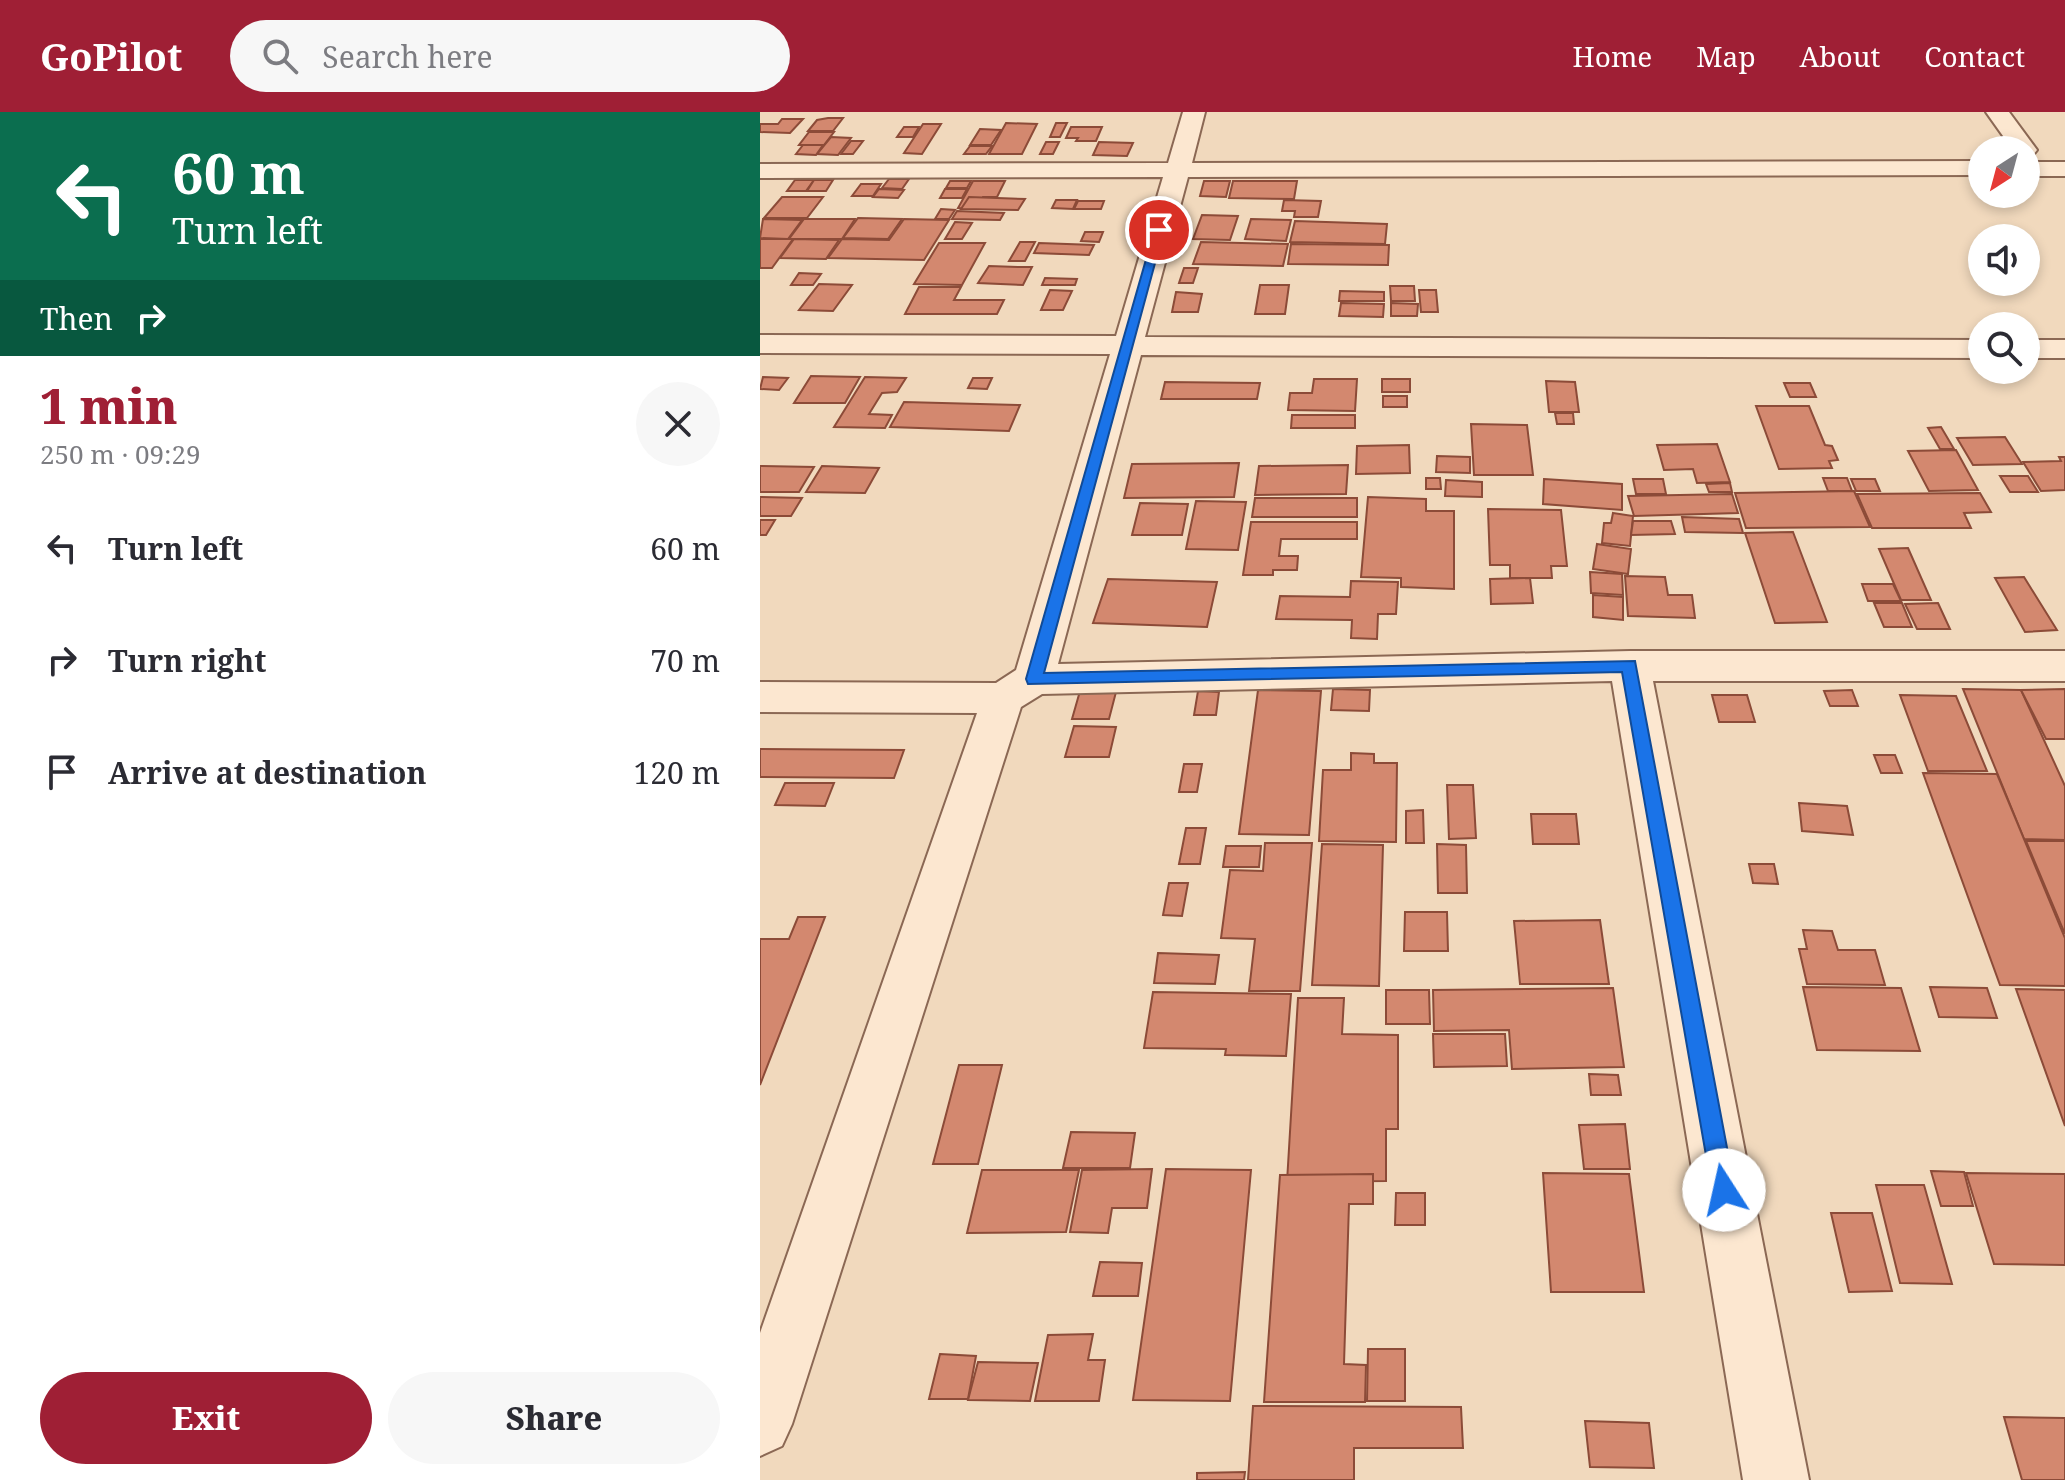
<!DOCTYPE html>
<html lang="en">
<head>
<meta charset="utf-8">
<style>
	body { margin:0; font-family:"Noto Serif",serif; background:#f7f7f7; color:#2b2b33; height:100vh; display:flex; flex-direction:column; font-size:30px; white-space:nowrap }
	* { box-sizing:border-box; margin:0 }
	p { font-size:26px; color:#7c7c81 }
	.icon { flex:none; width:44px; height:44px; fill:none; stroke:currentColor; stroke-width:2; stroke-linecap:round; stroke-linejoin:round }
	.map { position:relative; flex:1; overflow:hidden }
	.side { display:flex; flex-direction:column; background:#fff; width:760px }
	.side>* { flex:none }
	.hud { background:#0b6e4f; color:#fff; overflow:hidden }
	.needle { width:52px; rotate:216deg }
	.tools { position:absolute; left:1208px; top:24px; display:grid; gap:16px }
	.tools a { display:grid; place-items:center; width:72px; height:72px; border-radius:50%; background:#fff; box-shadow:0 4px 12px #0003; font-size:40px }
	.pin { position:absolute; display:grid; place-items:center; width:68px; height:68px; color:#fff; margin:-34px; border:4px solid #fff; border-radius:50%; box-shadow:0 2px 8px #0007 }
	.me { position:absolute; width:88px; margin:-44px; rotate:350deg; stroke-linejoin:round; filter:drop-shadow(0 0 6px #0008) }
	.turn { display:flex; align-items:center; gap:28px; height:168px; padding:0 40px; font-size:36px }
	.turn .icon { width:104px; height:104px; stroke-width:2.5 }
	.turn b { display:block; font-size:56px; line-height:68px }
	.then { display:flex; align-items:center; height:76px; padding:0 40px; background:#0003; gap:16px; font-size:30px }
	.round { display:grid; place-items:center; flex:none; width:84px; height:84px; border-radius:42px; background:#f7f7f7 }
	.head { display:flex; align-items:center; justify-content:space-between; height:136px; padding:0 40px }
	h1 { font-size:48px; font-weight:800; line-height:60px; color:#9f1f35 }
	.cta { display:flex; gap:16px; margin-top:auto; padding:16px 40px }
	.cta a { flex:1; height:92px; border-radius:48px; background:#9f1f35; color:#fff; font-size:32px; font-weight:800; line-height:92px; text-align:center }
	.cta a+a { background:#f7f7f7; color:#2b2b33 }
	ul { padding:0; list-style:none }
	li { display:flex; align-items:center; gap:24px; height:112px; padding:0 40px }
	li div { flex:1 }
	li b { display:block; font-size:30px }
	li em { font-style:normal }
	header { display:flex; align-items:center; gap:48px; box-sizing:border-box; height:112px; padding:0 40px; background:#9f1f35; color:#fff }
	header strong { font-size:38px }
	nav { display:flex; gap:44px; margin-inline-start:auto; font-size:28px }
	.search { width:560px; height:72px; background:#f7f7f7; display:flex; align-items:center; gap:20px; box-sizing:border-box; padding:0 28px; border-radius:44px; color:#7c7c81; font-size:30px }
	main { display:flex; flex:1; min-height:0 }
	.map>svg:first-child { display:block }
</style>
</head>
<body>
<header>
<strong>GoPilot</strong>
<div class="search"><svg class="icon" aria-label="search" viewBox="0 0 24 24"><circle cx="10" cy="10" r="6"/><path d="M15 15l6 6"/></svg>Search here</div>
<nav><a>Home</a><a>Map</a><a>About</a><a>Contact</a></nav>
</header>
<main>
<section class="side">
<div class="hud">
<div class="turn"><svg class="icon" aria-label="left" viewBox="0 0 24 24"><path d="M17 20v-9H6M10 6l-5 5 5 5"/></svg><div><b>60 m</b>Turn left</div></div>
<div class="then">Then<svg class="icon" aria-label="right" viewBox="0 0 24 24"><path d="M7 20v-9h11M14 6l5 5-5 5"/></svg></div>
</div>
<div class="head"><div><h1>1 min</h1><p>250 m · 09:29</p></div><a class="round"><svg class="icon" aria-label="close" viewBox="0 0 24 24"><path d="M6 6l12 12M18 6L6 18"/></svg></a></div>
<ul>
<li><svg class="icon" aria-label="left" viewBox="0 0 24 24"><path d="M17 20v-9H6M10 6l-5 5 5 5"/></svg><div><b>Turn left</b></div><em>60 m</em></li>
<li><svg class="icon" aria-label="right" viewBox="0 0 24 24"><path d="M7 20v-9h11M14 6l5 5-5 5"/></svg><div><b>Turn right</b></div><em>70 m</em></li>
<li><svg class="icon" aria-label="arrive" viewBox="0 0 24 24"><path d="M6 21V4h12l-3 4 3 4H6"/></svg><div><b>Arrive at destination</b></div><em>120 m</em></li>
</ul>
<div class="cta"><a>Exit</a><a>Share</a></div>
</section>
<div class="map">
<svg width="1305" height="1368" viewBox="0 0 1305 1368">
	<rect width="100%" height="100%" fill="#f1d9bd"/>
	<g fill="#d3886f" stroke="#8c4b38" stroke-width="2">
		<polygon points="68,6 83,6 73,19 48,19 57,8"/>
		<polygon points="22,7 43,7 30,21 0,20 0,12 18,12"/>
		<polygon points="246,11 277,12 262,42 229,42"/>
		<polygon points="296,11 307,11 300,25 290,25"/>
		<polygon points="163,12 181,12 162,42 144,41"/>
		<polygon points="144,15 159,15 153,25 137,25"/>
		<polygon points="311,15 342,15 336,29 316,29 318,26 306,26"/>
		<polygon points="220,17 241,18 231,33 210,33"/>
		<polygon points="49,20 74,20 64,33 39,33"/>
		<polygon points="71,25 91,26 78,43 57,42"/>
		<polygon points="91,29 103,29 93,42 81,42"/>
		<polygon points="286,30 299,30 293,42 280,42"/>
		<polygon points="339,30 373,31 367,44 333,43"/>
		<polygon points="43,33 63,33 56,43 36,42"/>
		<polygon points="210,34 232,34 226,42 204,42"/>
		<polygon points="129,67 149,67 142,77 122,76"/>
		<polygon points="35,68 54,68 46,79 27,79"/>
		<polygon points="54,68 73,68 66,79 47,79"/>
		<polygon points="190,69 211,69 207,76 186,76"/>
		<polygon points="213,69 245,69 237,85 223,85 217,97 198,96"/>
		<polygon points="444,69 470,69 466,85 440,84"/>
		<polygon points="473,69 537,69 534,87 469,86"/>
		<polygon points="101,72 121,72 113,84 92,84"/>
		<polygon points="119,77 144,78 138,86 113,85"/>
		<polygon points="185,77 207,77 202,86 180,86"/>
		<polygon points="22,85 63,85 47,106 4,106"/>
		<polygon points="209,85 265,87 258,98 201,97"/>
		<polygon points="296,88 317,88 313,97 292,96"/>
		<polygon points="524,88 561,89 558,105 534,105 535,99 522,99"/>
		<polygon points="318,89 344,89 341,97 314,97"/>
		<polygon points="181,97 195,98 189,107 175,107"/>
		<polygon points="197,99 244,101 240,108 192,107"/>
		<polygon points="442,103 478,104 470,128 433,127"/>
		<polygon points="98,106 142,107 128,127 83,126"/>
		<polygon points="3,107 42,108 28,127 0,126"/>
		<polygon points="44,107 95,107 82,127 29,127"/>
		<polygon points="144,107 189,108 164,148 68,146 82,127 129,128"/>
		<polygon points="491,107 531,108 526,129 485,127"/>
		<polygon points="535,109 627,112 625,132 530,130"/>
		<polygon points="195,110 212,111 202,127 185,127"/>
		<polygon points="325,120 343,120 339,130 321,129"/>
		<polygon points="0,127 33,127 12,156 0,156"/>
		<polygon points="34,127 79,128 66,147 20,146"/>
		<polygon points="260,130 275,130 265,149 249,149"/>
		<polygon points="441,130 528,132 523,154 433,152"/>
		<polygon points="179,131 225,131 202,173 154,172"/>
		<polygon points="279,131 334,133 329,143 274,141"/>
		<polygon points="531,132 629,133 628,153 528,152"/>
		<polygon points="229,154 259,155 272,155 263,173 218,171"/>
		<polygon points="424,156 438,156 433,171 419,171"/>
		<polygon points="39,161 61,162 53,173 31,173"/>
		<polygon points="285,166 317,167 315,173 282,173"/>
		<polygon points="59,172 92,173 73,199 39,198"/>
		<polygon points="500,173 529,173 525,202 495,202"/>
		<polygon points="630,174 654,174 655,189 631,189"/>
		<polygon points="159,175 201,175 194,188 244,188 237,202 145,202"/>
		<polygon points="290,178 312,179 303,198 281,198"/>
		<polygon points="659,178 676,178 678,200 661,200"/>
		<polygon points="580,179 624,180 624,189 579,189"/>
		<polygon points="416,180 442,182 438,200 412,200"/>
		<polygon points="581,191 624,192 623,205 579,204"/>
		<polygon points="631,191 658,192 657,204 631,204"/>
		<polygon points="51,264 100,265 85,291 34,291"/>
		<polygon points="3,265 28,266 19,278 0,277"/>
		<polygon points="105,265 146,266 137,280 122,281 109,302 132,303 125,316 74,315"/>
		<polygon points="213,266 232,266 227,277 208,276"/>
		<polygon points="554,267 597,267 595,299 528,298 530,281 552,281"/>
		<rect x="622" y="267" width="28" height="13"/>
		<polygon points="786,269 815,270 819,300 789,300"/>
		<polygon points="405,270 500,271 497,287 401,287"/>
		<polygon points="1024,271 1050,271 1056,285 1030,285"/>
		<rect x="623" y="284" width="24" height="11"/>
		<polygon points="144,290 260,293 249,319 130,315"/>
		<polygon points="996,294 1049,294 1065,333 1072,334 1078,348 1069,349 1072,356 1019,357"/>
		<polygon points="795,301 813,301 814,312 797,312"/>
		<polygon points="532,303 595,303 595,316 531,316"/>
		<polygon points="711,312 767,313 773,363 714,363"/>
		<polygon points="1181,315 1194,337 1180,337 1168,316"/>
		<polygon points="1245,325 1262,352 1213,353 1197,326"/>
		<polygon points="957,332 970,370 937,371 933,357 904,358 897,333"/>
		<polygon points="649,333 650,361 596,362 597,334"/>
		<polygon points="1196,338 1218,378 1169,379 1148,339"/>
		<polygon points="677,344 710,345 710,361 676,360"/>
		<polygon points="1299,345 1305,345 1305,378 1281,379 1263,350 1301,349"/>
		<polygon points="479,351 474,385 364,386 372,352"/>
		<polygon points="588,353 586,382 495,383 499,354"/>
		<polygon points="0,354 54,355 39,380 0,380"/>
		<polygon points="62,354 119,356 105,381 46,380"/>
		<polygon points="1240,364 1268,364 1278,380 1250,380"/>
		<polygon points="666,366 680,366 681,377 666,377"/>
		<polygon points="1063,366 1087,366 1092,379 1068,379"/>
		<polygon points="784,367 862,372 862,398 783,392"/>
		<polygon points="873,367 903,367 906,382 876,382"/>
		<polygon points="1091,367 1115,367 1120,379 1096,379"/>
		<polygon points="686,368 722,370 722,385 685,384"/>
		<polygon points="970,371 972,380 949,380 946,372"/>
		<polygon points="1094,379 1110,415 986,416 975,381"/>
		<polygon points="1220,381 1231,400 1204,401 1211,416 1112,416 1097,382"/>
		<polygon points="972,382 978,401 874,404 868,384"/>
		<polygon points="0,385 42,386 31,404 0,404"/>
		<polygon points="608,385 666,387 666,399 694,399 694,477 641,475 641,466 601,465"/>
		<polygon points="495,386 597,386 597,405 492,405"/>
		<polygon points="436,389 486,390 478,438 426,437"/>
		<polygon points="380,391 428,392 422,423 372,423"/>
		<polygon points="728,397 801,398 807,454 791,454 792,466 750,466 750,453 730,453"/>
		<polygon points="853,401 873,404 870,434 842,431 844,411 851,411"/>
		<polygon points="922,405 979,407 983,421 925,420"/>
		<polygon points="0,408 15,408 6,423 0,423"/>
		<polygon points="873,409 911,409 915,422 871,423"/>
		<polygon points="491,410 597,410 597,427 521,427 519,444 538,444 537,458 513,458 513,463 483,463"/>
		<polygon points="1033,420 1067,510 1015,511 985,421"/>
		<polygon points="837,432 871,437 868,462 833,457"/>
		<polygon points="1148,436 1171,488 1141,488 1119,437"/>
		<polygon points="830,460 862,462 863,483 831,481"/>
		<polygon points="865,464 905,465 908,483 932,483 935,506 868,504"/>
		<polygon points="1264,465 1297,518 1265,520 1235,466"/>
		<polygon points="770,466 773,491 731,492 730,467"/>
		<polygon points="348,467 457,470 447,515 333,511"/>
		<polygon points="591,469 638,470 636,502 618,502 617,527 591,526 592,508 516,507 520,484 590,485"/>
		<polygon points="1102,472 1133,472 1141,489 1108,489"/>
		<polygon points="833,483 863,485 863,508 833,505"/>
		<polygon points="1114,491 1142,491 1152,515 1124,515"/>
		<polygon points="1178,491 1190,517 1157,517 1145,492"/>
		<polygon points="573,577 610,578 609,599 571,598"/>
		<polygon points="1203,577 1261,578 1305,674 1305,728 1264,727"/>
		<polygon points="1305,577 1305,627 1286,627 1261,578"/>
		<polygon points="498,578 561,579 549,723 479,722"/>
		<polygon points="1092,578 1098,594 1070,594 1064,579"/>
		<polygon points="320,579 356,580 349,607 312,607"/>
		<polygon points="438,579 459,580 456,603 434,603"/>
		<polygon points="952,583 987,583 995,610 959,610"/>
		<polygon points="1140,583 1196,584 1227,659 1168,659"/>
		<polygon points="314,614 356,615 349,645 305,645"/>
		<polygon points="0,637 144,638 134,666 0,665"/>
		<polygon points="591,641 614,642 614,651 637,651 636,730 559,729 563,658 591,658"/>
		<polygon points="1114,643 1135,643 1142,661 1121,661"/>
		<polygon points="424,652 442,652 437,680 419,680"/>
		<polygon points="1163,661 1237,662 1305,826 1305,874 1240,873"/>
		<polygon points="25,671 74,671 65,694 15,693"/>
		<polygon points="687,673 713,673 716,726 689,727"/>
		<polygon points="1039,691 1087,694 1093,723 1042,719"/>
		<polygon points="663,698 664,731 646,731 646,699"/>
		<polygon points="771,702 816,702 819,732 773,732"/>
		<polygon points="426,716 446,716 440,752 419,752"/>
		<polygon points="1266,729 1305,729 1305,822"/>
		<polygon points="505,731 552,731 540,879 489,879 495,827 461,826 470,758 503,759"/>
		<polygon points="562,732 623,733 619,874 552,873"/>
		<polygon points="677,732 706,733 707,781 678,781"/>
		<polygon points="466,734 501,734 499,755 463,755"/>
		<polygon points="989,752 1014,752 1018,772 993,771"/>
		<polygon points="409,771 428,771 422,804 403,803"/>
		<polygon points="645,800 687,800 688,839 644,839"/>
		<polygon points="38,805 65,805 0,973 0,827 29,827"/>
		<polygon points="840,808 849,872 760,872 754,809"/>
		<polygon points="1043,818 1072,819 1078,838 1115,838 1125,873 1047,872 1039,837 1047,837"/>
		<polygon points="398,841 459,843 455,872 394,871"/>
		<polygon points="1043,875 1141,876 1160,939 1057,938"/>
		<polygon points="1170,875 1227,876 1237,906 1179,905"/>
		<polygon points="853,876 864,955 752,957 749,918 674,919 673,878"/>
		<polygon points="1256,877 1305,878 1305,1014"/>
		<polygon points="626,878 669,878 670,912 626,912"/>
		<polygon points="393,880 531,882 526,944 465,943 466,937 384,936"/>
		<polygon points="538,886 584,886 582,922 638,923 638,1017 626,1017 626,1069 527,1070"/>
		<polygon points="673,922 745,922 747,954 674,955"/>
		<polygon points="199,953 242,953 218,1052 173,1052"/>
		<polygon points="829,962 858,963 861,983 831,983"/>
		<polygon points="865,1012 870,1057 824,1057 819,1013"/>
		<polygon points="311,1020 375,1021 370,1056 303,1056"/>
		<polygon points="392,1057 387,1096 352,1096 348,1121 310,1120 322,1058"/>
		<polygon points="406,1057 491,1058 470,1289 373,1288"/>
		<polygon points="222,1058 319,1058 306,1120 207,1121"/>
		<polygon points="1171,1059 1204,1060 1213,1094 1181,1094"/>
		<polygon points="783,1061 869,1062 884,1180 791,1180"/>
		<polygon points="1206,1061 1305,1062 1305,1153 1234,1152"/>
		<polygon points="613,1062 613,1092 589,1092 584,1252 606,1253 605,1290 504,1290 520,1063"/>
		<polygon points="1116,1073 1164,1073 1192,1172 1140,1171"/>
		<polygon points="636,1081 665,1081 665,1113 635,1113"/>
		<polygon points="1071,1101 1112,1101 1132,1179 1089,1180"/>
		<polygon points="340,1150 382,1151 378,1184 333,1184"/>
		<polygon points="333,1222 328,1248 345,1248 339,1289 275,1289 288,1223"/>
		<polygon points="608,1237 645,1237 645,1289 607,1289"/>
		<polygon points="180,1242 216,1244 208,1287 169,1287"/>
		<polygon points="218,1250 278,1251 270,1289 208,1288"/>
		<polygon points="493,1294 701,1295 703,1336 594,1336 594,1368 488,1368"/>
		<polygon points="1244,1305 1305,1306 1305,1368 1262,1368"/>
		<polygon points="825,1309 889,1311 894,1356 830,1355"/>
		<polygon points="485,1360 484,1368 437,1368 437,1361"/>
	</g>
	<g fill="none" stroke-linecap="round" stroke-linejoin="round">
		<defs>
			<g id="minor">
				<polygon points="423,0 445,0 432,51 1222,49 1222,63 428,65 385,225 1222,228 1222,246 381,243 298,552 870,539 1305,539 1305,569 893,569 1049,1368 983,1368 852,569 282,582 261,595 32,1312 22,1334 0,1344 0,1221 217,601 0,600 0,570 236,571 256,558 350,242 0,241 0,223 356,224 403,65 0,66 0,52 408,51"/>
				<polygon points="1226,0 1249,0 1277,38 1273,43 1266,45 1266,38 1253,38"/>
				<rect x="1266" y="50" width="39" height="14"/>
				<rect x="1266" y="228" width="39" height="18"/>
			</g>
		</defs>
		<use href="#minor" stroke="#8b6854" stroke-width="4"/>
		<use href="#minor" fill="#fce7d0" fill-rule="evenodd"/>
	</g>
	<polygon fill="#1a73e8" stroke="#114b97" stroke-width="2" points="395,116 404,118 284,561 875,549 975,1078 972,1087 964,1090 956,1087 952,1078 862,560 268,572 266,567"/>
</svg>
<div class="tools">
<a><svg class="needle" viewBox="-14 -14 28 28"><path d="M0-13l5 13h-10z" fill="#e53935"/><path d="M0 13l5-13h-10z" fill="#7c7c81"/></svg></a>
<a><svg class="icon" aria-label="sound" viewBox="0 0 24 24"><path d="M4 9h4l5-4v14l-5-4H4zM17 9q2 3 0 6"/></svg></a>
<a><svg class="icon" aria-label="search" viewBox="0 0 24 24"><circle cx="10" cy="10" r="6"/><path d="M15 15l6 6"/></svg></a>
</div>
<div class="pin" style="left:399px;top:118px;background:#d93025"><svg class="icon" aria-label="arrive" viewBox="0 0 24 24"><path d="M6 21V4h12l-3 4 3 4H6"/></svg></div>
<svg class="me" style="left:964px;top:1078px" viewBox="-20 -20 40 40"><circle r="19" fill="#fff"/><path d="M0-13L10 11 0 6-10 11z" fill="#1a73e8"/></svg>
</div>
</main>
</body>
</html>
